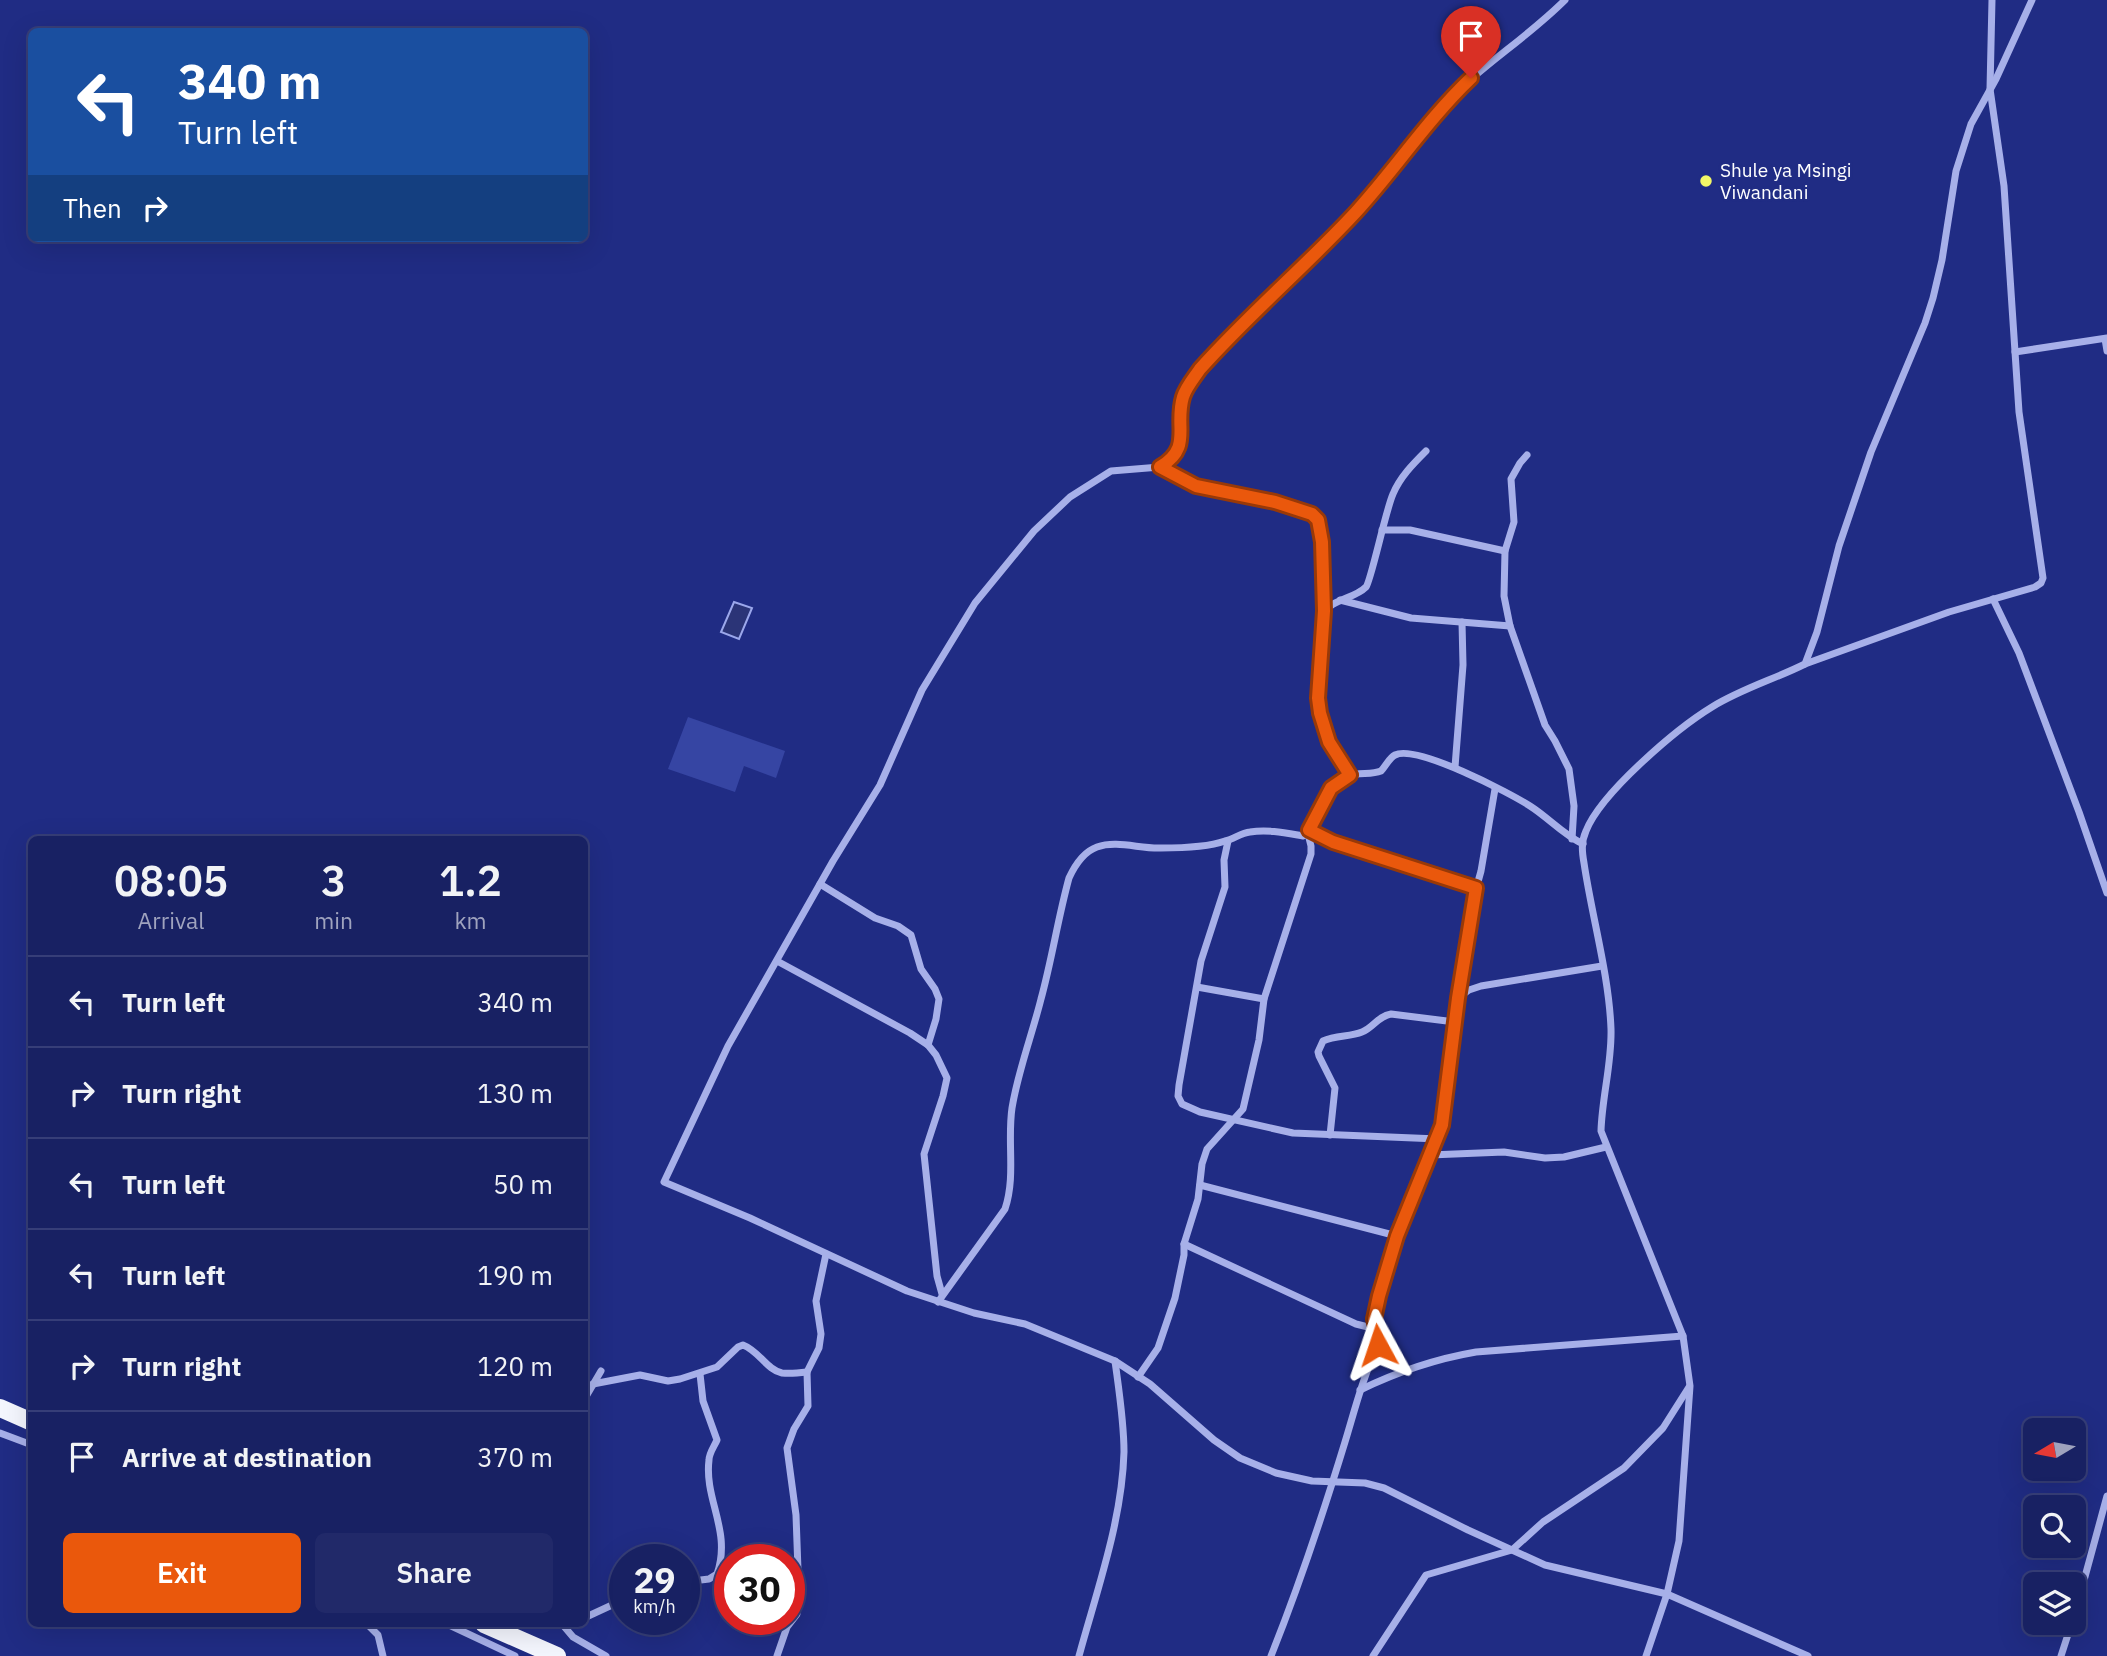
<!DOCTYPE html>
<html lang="en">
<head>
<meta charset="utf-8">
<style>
	body { margin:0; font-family:"IBM Plex Sans",sans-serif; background:#212969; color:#f1f3f6; height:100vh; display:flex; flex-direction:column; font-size:26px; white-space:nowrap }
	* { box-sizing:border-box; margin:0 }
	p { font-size:23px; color:#9fa3be }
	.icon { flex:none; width:38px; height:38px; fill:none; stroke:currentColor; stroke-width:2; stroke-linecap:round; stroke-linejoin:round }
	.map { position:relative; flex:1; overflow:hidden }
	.panel { position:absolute; left:28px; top:836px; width:560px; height:791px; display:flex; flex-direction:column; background:#182163; border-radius:10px; box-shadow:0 7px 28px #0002,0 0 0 2px #363e78 }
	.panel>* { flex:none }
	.hud { position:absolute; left:28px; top:28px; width:560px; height:214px; border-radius:10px; box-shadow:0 7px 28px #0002,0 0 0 2px #363e78; background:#1a4fa0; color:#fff; overflow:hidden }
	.needle { width:46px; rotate:260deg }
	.buttons { position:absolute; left:2023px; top:1418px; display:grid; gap:14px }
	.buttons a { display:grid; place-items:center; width:63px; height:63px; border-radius:10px; background:#182163; box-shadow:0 7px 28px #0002,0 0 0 2px #363e78; font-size:35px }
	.speed { position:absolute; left:609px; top:1544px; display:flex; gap:14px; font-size:35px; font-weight:700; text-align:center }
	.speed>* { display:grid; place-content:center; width:91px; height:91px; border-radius:50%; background:#182163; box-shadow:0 7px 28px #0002,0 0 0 2px #363e78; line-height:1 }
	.speed small { font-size:18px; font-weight:400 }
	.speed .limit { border:10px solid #d22; background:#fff; color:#111 }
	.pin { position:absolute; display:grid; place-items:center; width:60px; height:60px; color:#fff; margin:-72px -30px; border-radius:50% 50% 50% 0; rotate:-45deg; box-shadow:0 0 7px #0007 }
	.pin .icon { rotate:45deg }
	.me { position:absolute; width:77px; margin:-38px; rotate:355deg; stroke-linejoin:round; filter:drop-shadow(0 0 5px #0008) }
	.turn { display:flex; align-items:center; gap:24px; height:147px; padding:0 35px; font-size:32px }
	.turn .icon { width:91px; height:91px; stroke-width:2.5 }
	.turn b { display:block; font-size:49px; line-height:60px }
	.then { display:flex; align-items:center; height:66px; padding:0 35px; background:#0003; gap:14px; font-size:26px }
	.eta { display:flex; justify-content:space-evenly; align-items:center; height:119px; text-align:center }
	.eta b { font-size:42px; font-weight:600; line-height:49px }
	.cta { display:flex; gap:14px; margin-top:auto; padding:14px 35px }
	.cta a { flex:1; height:80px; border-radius:10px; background:#ea580c; color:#fff; font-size:28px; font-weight:600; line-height:80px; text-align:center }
	.cta a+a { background:#212969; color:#f1f3f6 }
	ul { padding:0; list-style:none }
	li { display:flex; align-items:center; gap:21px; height:91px; padding:0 35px; border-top:2px solid #363e78 }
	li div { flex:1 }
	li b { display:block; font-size:26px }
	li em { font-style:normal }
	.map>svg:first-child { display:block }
</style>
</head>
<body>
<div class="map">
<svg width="2107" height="1656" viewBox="0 0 2107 1656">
	<rect width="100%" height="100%" fill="#202c84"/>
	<polygon fill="#3645a3" points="688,717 785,751 776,778 744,766 735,792 668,769"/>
	<polygon fill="#2b3477" stroke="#9ba7eb" stroke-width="2" points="734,602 752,608 739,639 721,632"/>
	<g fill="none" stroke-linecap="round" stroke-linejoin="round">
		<g stroke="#a7b0e9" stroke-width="7">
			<path d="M1565 0C1527 38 1481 66 1444 104 1412 136 1388 177 1357 210 1307 265 1250 314 1200 369L1183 397 1180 442 1173 458 1160 467 1111 471 1070 497 1034 531 975 603 922 690 880 785 833 861 728 1046 664 1182 750 1218 907 1291 974 1313 1025 1324 1115 1361 1150 1384 1214 1440 1240 1458 1276 1473 1312 1481 1365 1483 1384 1488 1468 1530 1545 1565 1667 1594 1808 1656"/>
			<polyline points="2105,339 2107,351"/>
			<polyline points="2015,352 2107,338"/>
			<polyline points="1527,455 1520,463 1511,479 1514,522 1505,551 1504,596 1510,626 1545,725 1555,741 1569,769 1574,806 1572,839"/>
			<polyline points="1160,467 1196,486 1250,496 1312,514 1318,520 1321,529 1324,611"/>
			<polyline points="1382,530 1410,530 1505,551"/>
			<polyline points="1993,599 2019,653 2079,812 2107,893"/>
			<polyline points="1340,600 1411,618 1510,626"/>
			<polyline points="1805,664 1949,612 2035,587 2041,583 2043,578 2019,412 2004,186 1990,89 1992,0"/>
			<polyline points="1455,767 1463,665 1462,622"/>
			<path d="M1350 775 1329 742 1320 713 1318 698 1322 616C1331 598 1353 600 1366 587 1371 581 1386 509 1393 494 1400 477 1413 464 1426 451"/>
			<polyline points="1309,830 1333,842 1476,888"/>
			<polyline points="1228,841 1224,860 1225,887 1201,961 1179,1085 1178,1096 1182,1104 1200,1112 1293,1133 1438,1139"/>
			<polyline points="820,884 875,918 898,926 911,935 921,969 935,989 939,999 936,1019 928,1045"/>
			<polyline points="777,961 910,1033 928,1045 936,1055 947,1078 943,1096 924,1154 937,1276 942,1294"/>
			<polyline points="1197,987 1264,999"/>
			<polyline points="1458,998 1469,990 1481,986 1602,966"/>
			<path d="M1330 1135 1335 1088 1319 1056 1318 1052 1323 1041C1336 1035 1350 1037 1362 1032 1373 1028 1378 1016 1391 1014L1455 1022"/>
			<polyline points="1430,1155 1504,1152 1545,1158 1564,1157 1606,1147"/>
			<polyline points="1200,1185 1397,1236"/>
			<polyline points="1184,1244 1356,1324 1376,1329"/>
			<path d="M938 1302 1005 1209C1016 1176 1007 1142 1012 1108 1018 1071 1032 1035 1041 999 1052 959 1058 918 1069 878 1075 865 1083 852 1097 847 1117 840 1140 849 1161 848 1179 848 1208 847 1225 841 1234 839 1241 833 1250 832 1268 829 1286 833 1303 836L1308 834C1316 814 1325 784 1348 776 1359 772 1371 775 1381 771 1386 766 1389 758 1395 755 1416 744 1510 793 1530 806 1549 818 1562 834 1583 844"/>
			<polyline points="1138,1377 1158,1348 1175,1298 1184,1255 1184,1244 1198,1199 1202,1164 1207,1149 1243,1109 1259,1040 1264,999 1311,854 1311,846 1308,834"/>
			<path d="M593 1384 640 1375 668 1381 680 1379 717 1367 738 1347 743 1345C759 1351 767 1370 782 1373 790 1374 799 1373 807 1372"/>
			<path d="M1360 1390C1397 1372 1435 1359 1476 1352L1683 1336"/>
			<polyline points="584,1400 601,1371"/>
			<polyline points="0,1433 32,1445"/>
			<path d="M684 1582 709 1579 717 1574C732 1531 704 1500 709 1460 709 1453 714 1447 717 1440L703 1401 700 1374"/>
			<polyline points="2074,1617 2107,1496"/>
			<polyline points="584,1618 625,1599"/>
			<polyline points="367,1624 378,1635 383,1656"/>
			<polyline points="447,1624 515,1656"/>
			<polyline points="562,1624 573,1637 606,1656"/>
			<polyline points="777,1656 787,1627 797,1614 795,1594 798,1570 796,1515 787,1448 794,1429 808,1406 807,1372 819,1348 821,1334 816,1301 826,1254"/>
			<path d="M1079 1656C1097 1590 1122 1521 1124 1452 1124 1422 1119 1391 1115 1361"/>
			<path d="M1271 1656C1299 1586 1323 1514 1345 1442 1355 1409 1363 1377 1378 1345L1379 1337 1374 1319 1379 1296 1397 1236 1442 1125 1471 907 1481 871 1495 789"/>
			<polyline points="1373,1656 1426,1575 1512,1550 1543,1522 1624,1468 1663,1428 1689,1387"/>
			<path d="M1646 1656 1667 1594 1679 1541 1690 1386 1683 1336 1601 1131C1602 1097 1612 1063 1611 1029 1609 975 1592 917 1584 863 1582 852 1581 842 1586 831 1601 793 1676 729 1712 707 1741 689 1775 679 1805 664L1817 632 1839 546 1871 452 1925 323 1933 298 1942 260 1956 171 1971 124 1996 79 2032 0"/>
			<polyline points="2061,1656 2072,1622"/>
		</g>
		<g stroke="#f4f6fe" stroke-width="18">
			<polyline points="0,1408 32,1422"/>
			<polyline points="484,1624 557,1656"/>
		</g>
	</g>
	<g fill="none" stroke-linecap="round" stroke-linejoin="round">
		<defs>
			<path id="route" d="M1378 1345 1379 1337 1374 1319 1379 1296 1397 1236 1442 1125 1458 998 1476 888 1333 842 1309 830 1331 788 1350 775 1329 742 1320 713 1318 698 1324 611 1322 542 1318 520 1312 514 1275 502 1196 486 1160 467C1193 447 1174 427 1183 397 1186 387 1194 378 1200 369 1249 314 1306 266 1356 212 1396 168 1428 119 1471 78"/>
		</defs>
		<use href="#route" stroke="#983908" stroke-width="18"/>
		<use href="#route" stroke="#ea580c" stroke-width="12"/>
	</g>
	<circle fill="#f3f767" stroke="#202c84" stroke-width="2.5" cx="1706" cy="181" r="7"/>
	<g text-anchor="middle" stroke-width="5" stroke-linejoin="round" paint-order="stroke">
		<g font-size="19" fill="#fff" stroke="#202c84" text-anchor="start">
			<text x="1720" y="177">Shule ya Msingi<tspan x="1720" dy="22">Viwandani</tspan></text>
		</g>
	</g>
</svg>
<div class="buttons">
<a><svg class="needle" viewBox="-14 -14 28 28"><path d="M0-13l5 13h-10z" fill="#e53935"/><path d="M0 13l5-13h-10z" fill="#9fa3be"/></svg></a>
<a><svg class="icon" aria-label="search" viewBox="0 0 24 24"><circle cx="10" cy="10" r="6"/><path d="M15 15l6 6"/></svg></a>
<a><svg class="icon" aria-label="layers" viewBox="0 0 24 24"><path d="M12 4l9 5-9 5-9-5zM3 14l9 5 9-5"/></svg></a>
</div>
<div class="speed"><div>29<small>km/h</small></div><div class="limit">30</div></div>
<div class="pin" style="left:1471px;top:78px;background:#d93025"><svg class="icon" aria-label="arrive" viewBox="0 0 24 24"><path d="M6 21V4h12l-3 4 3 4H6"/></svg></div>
<svg class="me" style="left:1378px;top:1345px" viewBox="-20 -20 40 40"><path d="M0-17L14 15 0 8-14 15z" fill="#ea580c" stroke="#fff" stroke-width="4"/></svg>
<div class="hud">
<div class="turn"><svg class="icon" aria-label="left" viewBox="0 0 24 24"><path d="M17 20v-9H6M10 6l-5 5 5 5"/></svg><div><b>340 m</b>Turn left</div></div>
<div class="then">Then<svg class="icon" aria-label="right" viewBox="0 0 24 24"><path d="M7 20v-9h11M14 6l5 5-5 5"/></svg></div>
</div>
<section class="panel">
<div class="eta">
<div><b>08:05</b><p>Arrival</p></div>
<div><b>3</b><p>min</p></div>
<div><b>1.2</b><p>km</p></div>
</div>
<ul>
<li><svg class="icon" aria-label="left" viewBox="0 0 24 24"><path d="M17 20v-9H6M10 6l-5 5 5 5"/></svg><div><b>Turn left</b></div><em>340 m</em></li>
<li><svg class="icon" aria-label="right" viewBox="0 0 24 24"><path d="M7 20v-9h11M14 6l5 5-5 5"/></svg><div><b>Turn right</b></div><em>130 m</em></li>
<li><svg class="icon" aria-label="left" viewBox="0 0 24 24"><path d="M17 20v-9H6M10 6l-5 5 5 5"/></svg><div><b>Turn left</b></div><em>50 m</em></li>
<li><svg class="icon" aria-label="left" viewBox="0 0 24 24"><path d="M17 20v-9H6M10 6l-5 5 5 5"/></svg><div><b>Turn left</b></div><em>190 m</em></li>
<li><svg class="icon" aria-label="right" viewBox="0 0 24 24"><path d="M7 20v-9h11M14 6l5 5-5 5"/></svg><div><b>Turn right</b></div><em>120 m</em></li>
<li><svg class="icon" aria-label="arrive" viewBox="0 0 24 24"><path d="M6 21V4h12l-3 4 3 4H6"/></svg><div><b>Arrive at destination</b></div><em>370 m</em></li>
</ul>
<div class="cta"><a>Exit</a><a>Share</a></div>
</section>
</div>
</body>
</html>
